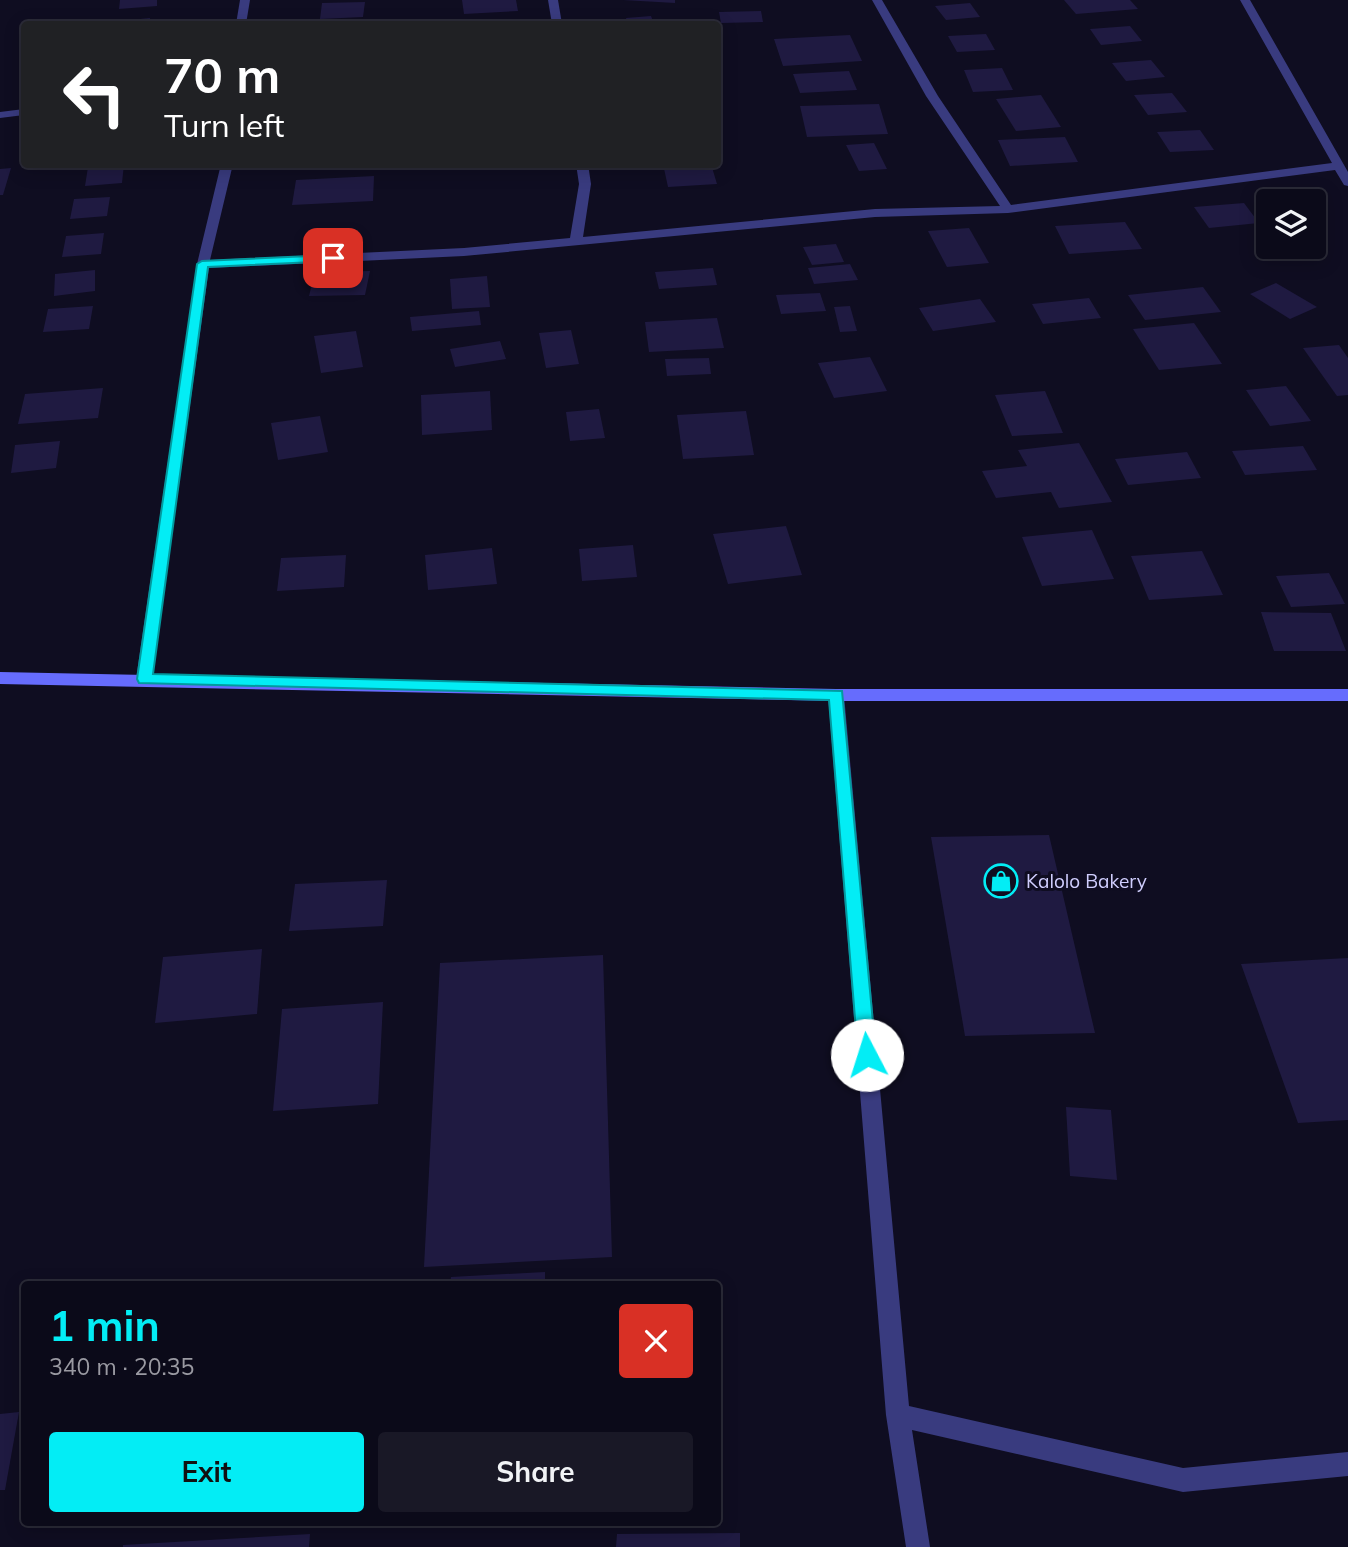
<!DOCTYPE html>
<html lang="en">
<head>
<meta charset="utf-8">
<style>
	body { margin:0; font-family:Mulish,sans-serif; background:#191826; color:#f1f3f6; height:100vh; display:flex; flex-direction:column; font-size:26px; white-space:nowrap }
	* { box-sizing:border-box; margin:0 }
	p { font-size:23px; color:#9a9aa2 }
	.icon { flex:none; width:38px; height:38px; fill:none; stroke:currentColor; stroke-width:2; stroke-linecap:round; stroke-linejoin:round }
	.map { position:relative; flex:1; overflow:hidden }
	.drawer { position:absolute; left:21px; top:1281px; width:700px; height:245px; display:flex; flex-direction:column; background:#0b0a19; border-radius:7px; box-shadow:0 4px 18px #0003,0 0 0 2px #2b2b38 }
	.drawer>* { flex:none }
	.guide { position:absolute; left:21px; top:21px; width:700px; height:147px; border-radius:7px; box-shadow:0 4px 18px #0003,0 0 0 2px #2b2b38; background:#202124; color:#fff; overflow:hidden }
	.fabs { position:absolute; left:1256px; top:189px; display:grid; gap:14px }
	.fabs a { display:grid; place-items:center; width:70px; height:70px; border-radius:7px; background:#0b0a19; box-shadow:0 4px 18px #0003,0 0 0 2px #2b2b38; font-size:35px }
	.pin { position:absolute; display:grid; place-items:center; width:60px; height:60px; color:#fff; margin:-30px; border-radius:14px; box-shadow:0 4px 10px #0006 }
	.me { position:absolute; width:77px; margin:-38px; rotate:355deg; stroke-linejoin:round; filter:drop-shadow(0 0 5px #0008) }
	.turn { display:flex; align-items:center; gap:24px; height:147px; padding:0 28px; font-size:32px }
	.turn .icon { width:91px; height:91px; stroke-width:2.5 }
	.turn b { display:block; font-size:49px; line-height:60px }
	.round { display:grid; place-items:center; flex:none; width:74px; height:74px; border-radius:7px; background:#191826 }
	.head { display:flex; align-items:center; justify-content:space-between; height:119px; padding:0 28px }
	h1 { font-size:42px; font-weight:700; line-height:52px; color:#03edf5 }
	.button { display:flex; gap:14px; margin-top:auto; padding:14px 28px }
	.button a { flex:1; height:80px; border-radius:7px; background:#03edf5; color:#111; font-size:28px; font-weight:700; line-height:80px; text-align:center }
	.button a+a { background:#191826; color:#f1f3f6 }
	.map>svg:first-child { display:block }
</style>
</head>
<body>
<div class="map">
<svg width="1348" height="1547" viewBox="0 0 1348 1547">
	<rect width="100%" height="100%" fill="#0f0d21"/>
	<g fill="#1f1a41">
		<polygon points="120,0 157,0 157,6 119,9"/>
		<polygon points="462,0 516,0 518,11 464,14"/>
		<polygon points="623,0 675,0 675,3"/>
		<polygon points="1064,0 1130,0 1138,9 1076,14"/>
		<polygon points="365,2 363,17 320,19 322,3"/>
		<polygon points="970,3 980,17 946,20 935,6"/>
		<polygon points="761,11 763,22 721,23 719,12"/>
		<polygon points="651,16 654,24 628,24 626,18"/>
		<polygon points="150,18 150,24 111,24 111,22"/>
		<polygon points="1130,26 1142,41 1101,45 1090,29"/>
		<polygon points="986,34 995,50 957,52 948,36"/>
		<polygon points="850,35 862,61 783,66 774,39"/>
		<polygon points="1151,60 1165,77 1126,81 1112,63"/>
		<polygon points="1002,68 1013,90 973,92 964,70"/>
		<polygon points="849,71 857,90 800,93 793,74"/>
		<polygon points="1172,93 1187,112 1148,115 1134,95"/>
		<polygon points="1041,95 1061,127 1016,131 996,99"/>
		<polygon points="879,104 888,134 807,137 800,106"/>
		<polygon points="1200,130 1214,150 1170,152 1157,132"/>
		<polygon points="1065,137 1078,162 1010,166 998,140"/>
		<polygon points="874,143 887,169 859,171 846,145"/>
		<polygon points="124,164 122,183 85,186 88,167"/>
		<polygon points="663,164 711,164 717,184 668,187"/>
		<polygon points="11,168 3,195 0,195 0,169"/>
		<polygon points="374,176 373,201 292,205 296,180"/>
		<polygon points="110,197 107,216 70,219 74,199"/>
		<polygon points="1244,203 1259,223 1209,228 1194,207"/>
		<polygon points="1125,222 1142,249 1069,254 1055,226"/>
		<polygon points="969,228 989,263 947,267 928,231"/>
		<polygon points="104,233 101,254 62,257 66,236"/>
		<polygon points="836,244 844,262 812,265 803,247"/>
		<polygon points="850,264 858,280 814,284 808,268"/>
		<polygon points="713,268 717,285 659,289 655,272"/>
		<polygon points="95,270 95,291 54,296 55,274"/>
		<polygon points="370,271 365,295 309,296 315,272"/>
		<polygon points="487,276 490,307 452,309 450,279"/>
		<polygon points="1276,283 1317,307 1290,319 1250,294"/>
		<polygon points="1203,287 1221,312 1145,320 1128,295"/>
		<polygon points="820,293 826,311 781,314 776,295"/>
		<polygon points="1089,298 1101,318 1043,324 1032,304"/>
		<polygon points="980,299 996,322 933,331 919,308"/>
		<polygon points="93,306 89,329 43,332 48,309"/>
		<polygon points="850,306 857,331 840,332 834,307"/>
		<polygon points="479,311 481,325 412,331 410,317"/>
		<polygon points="717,318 724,348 649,352 645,322"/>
		<polygon points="1194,323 1222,364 1159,370 1133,329"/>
		<polygon points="571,330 579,364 546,368 539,333"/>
		<polygon points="356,331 363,367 321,373 314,336"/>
		<polygon points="500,341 506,359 455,367 450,349"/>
		<polygon points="1339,345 1348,358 1348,395 1337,396 1303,348"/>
		<polygon points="870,357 887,391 834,398 818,363"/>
		<polygon points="709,358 711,374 667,376 665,359"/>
		<polygon points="1286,386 1311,421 1270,426 1246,390"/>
		<polygon points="103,388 98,418 18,424 25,394"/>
		<polygon points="490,391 492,430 422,435 421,395"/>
		<polygon points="1045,391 1063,433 1012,436 995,395"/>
		<polygon points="599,409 605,438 570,441 566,412"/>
		<polygon points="746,411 754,455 683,459 677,415"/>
		<polygon points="320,416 328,452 278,460 271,423"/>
		<polygon points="60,441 56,468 11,473 15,445"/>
		<polygon points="1079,443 1112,502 1059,508 1051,492 996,498 982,471 1027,466 1018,450"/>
		<polygon points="1303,446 1317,470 1245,475 1232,451"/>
		<polygon points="1187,452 1201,478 1128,485 1115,459"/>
		<polygon points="786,526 802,575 728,584 713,534"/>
		<polygon points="1092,530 1114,579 1042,586 1022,537"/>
		<polygon points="633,545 637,577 582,581 579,549"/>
		<polygon points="492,548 497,584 428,590 425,555"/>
		<polygon points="1202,551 1223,595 1149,600 1131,556"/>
		<polygon points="346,555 344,587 277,591 281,558"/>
		<polygon points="1329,573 1345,604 1291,607 1276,576"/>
		<polygon points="1261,612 1331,613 1346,651 1274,651"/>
		<polygon points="1049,835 1095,1033 965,1036 931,837"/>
		<polygon points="387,880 383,926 289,931 295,884"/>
		<polygon points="262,949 257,1014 155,1023 163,957"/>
		<polygon points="603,955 612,1257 424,1267 440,963"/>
		<polygon points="1348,958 1348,1120 1298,1123 1241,964"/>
		<polygon points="383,1002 378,1104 273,1111 282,1009"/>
		<polygon points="1066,1107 1111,1110 1117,1180 1070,1176"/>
		<polygon points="545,1272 545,1284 450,1284 451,1277"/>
		<polygon points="19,1412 5,1490 0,1490 0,1414"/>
		<polygon points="740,1533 740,1547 616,1547 617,1534"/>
		<polygon points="310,1534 309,1547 123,1547 123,1545"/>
	</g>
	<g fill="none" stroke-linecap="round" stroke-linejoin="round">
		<g fill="#393b7f" fill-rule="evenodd">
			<polygon points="240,0 250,0 246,24 236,24"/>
			<polygon points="548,0 558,0 562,24 552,24"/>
			<polygon points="872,0 882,0 938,96 1011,205 1332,163 1240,0 1250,0 1348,172 1348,186 1344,185 1335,170 1008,213 875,217 464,256 209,268 152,679 150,683 138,683 136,679 197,264 221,164 233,164 210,260 464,248 570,238 579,184 576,164 588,164 591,184 583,237 875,209 1000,206 926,96"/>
			<polygon points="24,109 24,115 0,118 0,112"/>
			<polygon points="836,689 844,695 909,1406 1183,1468 1348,1452 1348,1476 1183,1492 912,1430 930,1547 906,1547 886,1415 828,695"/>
		</g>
		<polygon fill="#666cfd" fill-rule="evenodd" points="0,672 836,689 1348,689 1348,701 836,701 0,684"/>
	</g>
	<polygon fill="#03edf5" stroke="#029a9f" stroke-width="2" points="333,255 337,256 337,261 208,267 153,674 842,691 876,1055 873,1060 860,1060 858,1055 829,700 139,683 137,679 197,264 202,261"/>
	<defs>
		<symbol id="shop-ring" viewBox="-11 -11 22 22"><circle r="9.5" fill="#0f0d21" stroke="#03edf5" stroke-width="1.5"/><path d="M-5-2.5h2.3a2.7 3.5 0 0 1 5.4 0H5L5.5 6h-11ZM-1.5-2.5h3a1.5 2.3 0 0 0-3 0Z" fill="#03edf5"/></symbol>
	</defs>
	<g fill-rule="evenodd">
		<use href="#shop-ring" x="982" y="862" width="38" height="38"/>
	</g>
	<g text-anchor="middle" stroke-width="6" stroke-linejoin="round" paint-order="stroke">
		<g font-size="19" fill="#d0cefe" stroke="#0f0d21" text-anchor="start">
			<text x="1026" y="888">Kalolo Bakery</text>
		</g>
	</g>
</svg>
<div class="fabs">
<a><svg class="icon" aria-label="layers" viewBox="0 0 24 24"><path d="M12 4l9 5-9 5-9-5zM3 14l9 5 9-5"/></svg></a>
</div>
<div class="pin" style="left:333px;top:258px;background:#d93025"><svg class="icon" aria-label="arrive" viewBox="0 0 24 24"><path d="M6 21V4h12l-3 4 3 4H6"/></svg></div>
<svg class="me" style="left:867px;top:1055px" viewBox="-20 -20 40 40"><circle r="19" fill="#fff"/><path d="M0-13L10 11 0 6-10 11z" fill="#03edf5"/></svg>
<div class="guide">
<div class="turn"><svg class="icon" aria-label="left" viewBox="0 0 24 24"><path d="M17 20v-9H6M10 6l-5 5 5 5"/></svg><div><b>70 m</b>Turn left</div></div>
</div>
<section class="drawer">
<div class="head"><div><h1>1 min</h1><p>340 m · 20:35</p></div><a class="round" style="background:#d93025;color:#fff"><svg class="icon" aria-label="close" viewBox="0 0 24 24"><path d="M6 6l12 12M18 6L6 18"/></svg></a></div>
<div class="button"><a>Exit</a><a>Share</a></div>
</section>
</div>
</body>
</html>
